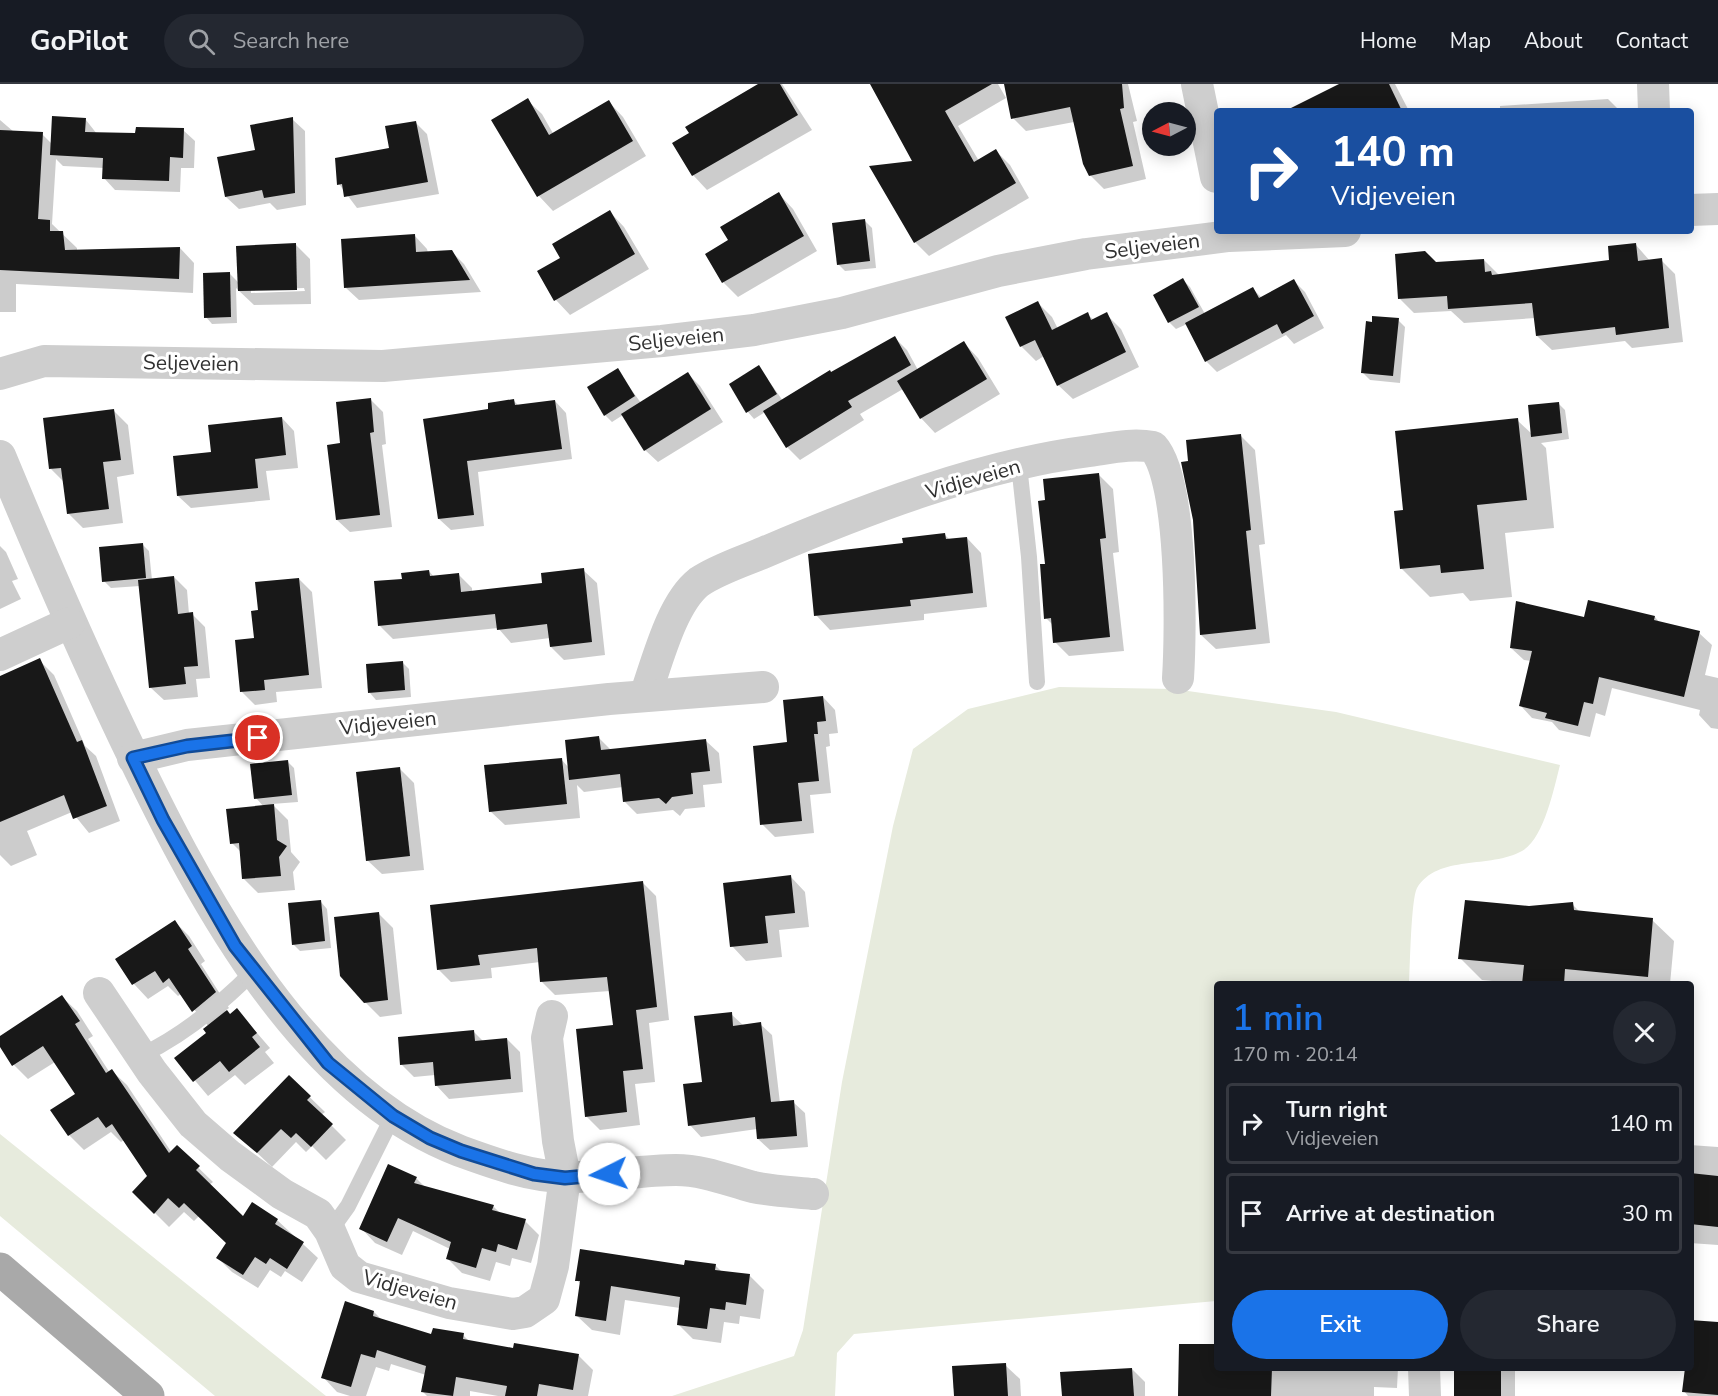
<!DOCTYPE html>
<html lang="en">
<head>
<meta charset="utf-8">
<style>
	body { margin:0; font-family:"Nunito Sans",sans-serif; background:#242831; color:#f1f3f6; height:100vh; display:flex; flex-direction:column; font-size:22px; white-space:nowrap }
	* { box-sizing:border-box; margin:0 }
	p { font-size:20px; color:#9ea1a6 }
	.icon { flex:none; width:33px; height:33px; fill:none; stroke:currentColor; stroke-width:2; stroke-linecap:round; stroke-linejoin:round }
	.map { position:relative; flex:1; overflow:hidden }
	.drawer { position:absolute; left:1214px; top:897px; width:480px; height:390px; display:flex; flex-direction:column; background:#171b24; border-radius:6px; box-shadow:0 3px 15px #0003 }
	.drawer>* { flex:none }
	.hud { position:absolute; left:1214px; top:24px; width:480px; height:126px; border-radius:6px; box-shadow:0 3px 15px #0003; background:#1a4fa0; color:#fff; overflow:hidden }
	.needle { width:39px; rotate:264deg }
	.tools { position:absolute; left:1142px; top:18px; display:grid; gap:12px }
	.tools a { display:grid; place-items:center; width:54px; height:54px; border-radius:50%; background:#171b24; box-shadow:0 3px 15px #0003; font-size:30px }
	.pin { position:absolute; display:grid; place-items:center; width:51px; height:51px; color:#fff; margin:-26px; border:3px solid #fff; border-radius:50%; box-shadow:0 2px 6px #0007 }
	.me { position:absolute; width:66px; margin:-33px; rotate:266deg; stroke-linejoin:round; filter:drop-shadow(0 0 4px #0008) }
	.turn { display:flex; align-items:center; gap:21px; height:126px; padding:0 18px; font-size:27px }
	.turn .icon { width:78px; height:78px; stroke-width:2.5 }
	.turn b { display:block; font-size:42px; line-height:51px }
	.round { display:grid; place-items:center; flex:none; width:63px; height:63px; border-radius:32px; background:#242831 }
	.head { display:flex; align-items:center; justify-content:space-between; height:102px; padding:0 18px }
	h1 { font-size:36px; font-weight:600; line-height:45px; color:#1a73e8 }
	.button { display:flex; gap:12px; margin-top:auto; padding:12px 18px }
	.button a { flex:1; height:69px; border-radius:36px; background:#1a73e8; color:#fff; font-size:24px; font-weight:600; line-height:69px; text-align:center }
	.button a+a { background:#242831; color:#f1f3f6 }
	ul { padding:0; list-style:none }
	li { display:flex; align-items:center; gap:18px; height:81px; margin:0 12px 9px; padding:0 6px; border:3px solid #363941; border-radius:6px }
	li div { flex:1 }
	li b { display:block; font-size:22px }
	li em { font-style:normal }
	header { display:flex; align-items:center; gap:36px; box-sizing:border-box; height:84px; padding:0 30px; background:#171b24; border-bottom:2px solid #363941 }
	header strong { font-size:28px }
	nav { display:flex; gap:33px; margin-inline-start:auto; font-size:21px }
	.search { width:420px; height:54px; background:#242831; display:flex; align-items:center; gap:15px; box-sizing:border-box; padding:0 21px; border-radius:33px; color:#9ea1a6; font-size:22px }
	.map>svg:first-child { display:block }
</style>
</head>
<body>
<header>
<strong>GoPilot</strong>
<div class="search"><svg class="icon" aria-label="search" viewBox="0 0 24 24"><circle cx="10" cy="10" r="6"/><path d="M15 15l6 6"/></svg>Search here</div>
<nav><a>Home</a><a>Map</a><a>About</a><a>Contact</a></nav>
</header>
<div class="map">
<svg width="1718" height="1312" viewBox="0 0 1718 1312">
	<rect width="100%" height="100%" fill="#fff"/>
	<g fill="#e7ebdd">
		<path d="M1059 603 1174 605 1336 628 1560 681C1554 704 1544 755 1522 767 1490 785 1438 770 1417 804 1411 815 1410 883 1409 900H1216V1217L854 1250 837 1269 835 1312H672L794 1272 803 1246 842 998 893 742 913 665 968 625Z"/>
		<polygon points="0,1050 326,1312 215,1312 0,1132"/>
	</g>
	<g fill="#0003" fill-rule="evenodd">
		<polygon points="760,0 782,0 812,46 707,106 693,91 691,49"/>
		<polygon points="872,0 998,0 1006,14 958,42 979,77 996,67 1010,81 1029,114 929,172 915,158 914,78"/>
		<polygon points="1006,0 1128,0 1137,37 1133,38 1146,95 1104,105 1090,91 1074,38 1026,47 1013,34"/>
		<polygon points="1343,0 1395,0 1409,27 1288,27"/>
		<polygon points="1608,15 1620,27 1500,27 1500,22"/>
		<polygon points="527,16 542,30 554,51 609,18 623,33 646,72 553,127 539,112 493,36"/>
		<polygon points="292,35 305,47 306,121 277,126 270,119 239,125 226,113 219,74 257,67"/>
		<polygon points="0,36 14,48 42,50 52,60 86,36 97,50 137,51 183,46 195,57 194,84 181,84 180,108 115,106 104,94 104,84 63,82 56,75 52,140 77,164 77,167 180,164 194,179 193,209 16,200 16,228 0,228"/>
		<polygon points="415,38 427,50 439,110 357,124 339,100 391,66"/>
		<polygon points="779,110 793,125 817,167 738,213 724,199 707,171 730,157"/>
		<polygon points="610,128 624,143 649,185 570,231 556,216 539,188 562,174"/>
		<polygon points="865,137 872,144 876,184 845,187 838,180"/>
		<polygon points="415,152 427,165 428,169 451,167 464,180 481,208 359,216 346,204"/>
		<path d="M295 160 310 175 311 220 254 221 236 204 237 239 212 240 206 233 229 189 239 199ZM304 204 305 207 251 209V206Z"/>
		<polygon points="1636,161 1650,177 1661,176 1675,190 1683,258 1632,264 1625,257 1552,266 1537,252 1535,234 1464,239 1451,227 1414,229 1400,215 1436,179 1484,176 1499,191 1611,177"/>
		<polygon points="1183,196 1190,203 1205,230 1253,205 1262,214 1294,197 1305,208 1324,244 1294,260 1286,251 1217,288 1206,277 1187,240 1176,245 1169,238 1155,211"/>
		<polygon points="1038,219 1052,233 1058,245 1087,230 1094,236 1106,230 1121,245 1139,283 1073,315 1058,301 1044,272 1036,277 1021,262"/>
		<polygon points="1398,236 1405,243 1400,299 1370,296 1363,289 1373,240"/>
		<polygon points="895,254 907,266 918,286 964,259 978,274 1000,310 935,349 921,334 903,305 860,330 864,336 800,376 787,363 765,328 754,335 748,328 759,283 783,317"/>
		<polygon points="617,286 641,319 688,290 700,302 723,338 658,378 645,366 623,331 612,338 605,331"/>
		<polygon points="371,316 383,328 386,360 382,361 392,443 350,448 337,436 341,361"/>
		<polygon points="514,317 519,322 555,317 566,329 572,375 478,388 484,442 451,446 439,435 490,326"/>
		<polygon points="1558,319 1565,326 1569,355 1541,359 1546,364 1554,444 1505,449 1512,513 1470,517 1463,509 1430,513 1402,485 1405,428 1517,336 1533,351"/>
		<polygon points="114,327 128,341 134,390 117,393 123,439 83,444 68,429 64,398 51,385"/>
		<polygon points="282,334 294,347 298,384 266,387 270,416 191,424 178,412 212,369"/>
		<polygon points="1241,352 1255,366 1265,460 1259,461 1270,559 1216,565 1201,551 1190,378"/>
		<polygon points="1098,390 1113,405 1119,468 1113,469 1124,567 1069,572 1055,558 1053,541 1046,534"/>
		<polygon points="945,451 950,456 967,454 981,469 987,523 924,530 924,536 830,546 816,531 905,461"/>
		<polygon points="142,460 149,467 152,496 174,493 187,506 189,530 192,530 205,543 210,594 196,595 198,613 164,616 151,604 140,502 111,504 104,497"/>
		<polygon points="0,462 6,468 18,495 12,497 21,515 0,525"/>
		<polygon points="583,486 597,499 605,571 564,576 551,563 550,554 511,559 498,544 393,555 380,542 403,496 429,487 434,493 458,490 472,504 472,508 544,500"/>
		<polygon points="299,495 312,508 322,604 276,608 277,618 255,621 242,608 256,555 259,527"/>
		<polygon points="1655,533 1660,539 1699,549 1712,561 1705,591 1718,594 1718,645 1711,644 1699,631 1700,626 1612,604 1605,632 1596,629 1590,653 1559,646 1552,638 1532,634 1520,621 1531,577 1524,576 1511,564 1585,534"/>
		<polygon points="39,576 54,591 85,662 96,672 120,737 89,749 72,728 27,747 37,771 11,782 0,771 0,594"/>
		<polygon points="402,578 409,585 411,613 376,616 370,609"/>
		<polygon points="823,613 835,626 838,649 829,650 830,662 826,663 831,709 810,711 814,749 775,753 762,740 789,660"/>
		<polygon points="599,654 612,667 706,657 719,669 722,699 703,701 705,723 685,725 680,732 673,726 637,730 624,717 623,703 584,708 577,701 580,734 505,741 490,727 561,675 569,684"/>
		<polygon points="287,677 294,684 298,718 272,720 288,736 291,768 300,778 293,788 295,806 258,809 243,794 241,768 232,759 264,723 256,714"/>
		<polygon points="400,685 414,699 424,786 382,790 367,776"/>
		<polygon points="791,793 805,808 809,843 779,846 782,873 746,877 732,862"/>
		<polygon points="642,798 656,812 669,936 649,939 655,998 635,1000 640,1041 600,1046 586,1032 614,942 610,907 555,911 542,898 540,878 491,884 492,894 451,898 438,885"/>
		<polygon points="321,818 327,825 331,864 300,867 293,860"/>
		<polygon points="1572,820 1581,829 1652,836 1674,857 1670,900 1524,900 1482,896 1460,874 1529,824"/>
		<polygon points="378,829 393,844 402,930 380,933 365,918"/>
		<polygon points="175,838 189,852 205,877 201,880 229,924 225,927 230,932 237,926 270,964 265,968 274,979 245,1001 235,991 208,1012 176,974 208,949 209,943 181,910 178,912 168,902 148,915 134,900 117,876"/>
		<polygon points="62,913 77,927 93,952 88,955 110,989 112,987 127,1001 172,1069 177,1063 213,1098 209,1101 243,1134 277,1136 318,1174 302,1198 285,1187 281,1193 270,1186 258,1204 232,1188 218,1174 227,1159 199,1132 194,1137 184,1128 169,1143 134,1108 149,1093 124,1056 121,1058 111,1048 84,1066 69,1051 52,1026 77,1010 55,978 28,995 14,981 0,960 0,954"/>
		<polygon points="731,930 744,942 760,940 772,951 780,1019 793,1018 805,1029 808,1063 770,1066 758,1055 757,1045 701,1053 690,1041"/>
		<polygon points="473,947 483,957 507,955 520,968 523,1008 449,1015 436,1001 435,991 414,993 401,980"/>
		<polygon points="289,993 325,1028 321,1031 346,1056 326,1076 312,1062 306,1068 296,1058 272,1083 236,1049"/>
		<polygon points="1690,1061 1718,1063 1718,1161 1690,1159"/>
		<polygon points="389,1082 416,1094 426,1104 493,1122 501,1130 525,1137 539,1151 531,1179 512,1174 510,1182 496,1178 490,1197 462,1189 448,1175 450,1165 413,1147 402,1171 375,1159 361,1144"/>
		<polygon points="715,1181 722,1188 749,1191 764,1206 760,1235 740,1232 739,1240 724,1238 721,1259 693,1255 678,1240 680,1224 625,1216 620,1251 592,1246 577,1232 581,1201 577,1196"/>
		<polygon points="374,1228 382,1236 433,1252 463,1251 470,1258 515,1266 579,1272 593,1286 588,1312 498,1312 470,1307 470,1312 427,1312 423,1308 426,1291 391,1280 389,1287 376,1283 366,1312 350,1312 337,1308 323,1293"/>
		<polygon points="1718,1240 1718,1312 1688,1312 1684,1307 1686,1284 1690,1284"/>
		<polygon points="1181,1261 1216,1262 1216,1284 1398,1284 1397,1304 1374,1303 1374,1312 1180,1312"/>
		<polygon points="1005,1281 1020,1295 1021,1312 955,1312"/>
		<rect x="1455" y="1284" width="60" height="28"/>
		<polygon points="1132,1285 1145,1298 1145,1312 1063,1312"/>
	</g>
	<g fill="#181818">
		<polygon points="758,0 780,0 798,31 692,92 672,59 689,49 685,43"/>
		<polygon points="870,0 992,0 945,27 974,78 996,65 1016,99 914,159 869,82 912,77"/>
		<polygon points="1004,0 1122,0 1124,24 1120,25 1133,82 1089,92 1083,80 1070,23 1011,35"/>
		<polygon points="1339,0 1389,0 1402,27 1285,27"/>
		<polygon points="528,14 549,51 609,16 633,57 537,113 491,36"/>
		<polygon points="52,32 86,34 85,48 135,49 136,43 184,44 183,74 170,73 169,97 102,95 103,74 50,71"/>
		<polygon points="293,33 295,109 264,114 262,106 225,113 217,73 255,66 250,41"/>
		<polygon points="416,37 428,98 344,113 342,100 337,101 335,74 389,64 385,42"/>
		<polygon points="0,46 43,48 38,135 50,136 50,147 63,147 65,166 180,163 179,195 0,186"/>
		<polygon points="779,108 804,152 722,199 705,170 728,156 720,143"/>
		<polygon points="610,126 635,170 554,217 537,187 560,174 552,160"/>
		<polygon points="865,135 870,177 837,181 832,139"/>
		<polygon points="415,150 416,168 452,166 470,196 344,204 341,155"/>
		<polygon points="296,159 297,206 238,207 236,162"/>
		<polygon points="1636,159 1638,177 1662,174 1669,244 1616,251 1615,243 1536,252 1532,219 1448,225 1447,212 1398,215 1395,170 1425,167 1436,178 1484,175 1485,188 1491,187 1492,191 1609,176 1608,162"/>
		<polygon points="230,188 231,233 204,234 203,189"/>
		<polygon points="1183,194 1199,223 1168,239 1153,211"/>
		<polygon points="1294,195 1314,232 1282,250 1277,240 1205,278 1185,239 1253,203 1259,214"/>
		<polygon points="1038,217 1052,246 1088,228 1091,236 1107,228 1126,268 1057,302 1035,256 1020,263 1005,233"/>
		<polygon points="1372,232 1399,234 1393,292 1361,289 1366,237 1372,238"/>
		<polygon points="895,252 911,281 848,317 852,323 786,364 763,327 830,286 831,288"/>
		<polygon points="964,257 987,295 920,335 897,297"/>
		<polygon points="759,281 777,310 746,329 729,300"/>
		<polygon points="618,284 635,312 604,332 587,303"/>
		<polygon points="688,288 711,325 644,367 621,330"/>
		<polygon points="371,314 374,348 370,349 380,431 336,436 327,361 340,359 336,318"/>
		<polygon points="514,315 515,321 555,316 562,365 467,377 474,431 438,435 423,335 488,325 488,319"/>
		<polygon points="1559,318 1562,349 1531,353 1528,321"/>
		<polygon points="114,325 121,376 103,378 109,425 67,430 61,384 49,385 43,334"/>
		<polygon points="282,333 286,371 255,375 258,404 177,412 173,372 211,368 208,341"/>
		<polygon points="1518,334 1527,416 1477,421 1484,485 1441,489 1440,481 1400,485 1394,427 1403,426 1395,347"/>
		<polygon points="1241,350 1251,446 1246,447 1256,545 1200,551 1193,436 1181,378 1188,377 1186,356"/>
		<polygon points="1099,389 1106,454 1100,455 1110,553 1053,559 1051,534 1044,535 1040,480 1045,480 1038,417 1045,416 1043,395"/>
		<polygon points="945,449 946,455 967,453 973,509 910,516 911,522 814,532 808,470 903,459 902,454"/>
		<polygon points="143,459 146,494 102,498 99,463"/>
		<polygon points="584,484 592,558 550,563 547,540 497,546 495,530 378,542 374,497 402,495 401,489 429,486 430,492 459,489 461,508 542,499 541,489"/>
		<polygon points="174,492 178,530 193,528 198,582 184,583 186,600 149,604 138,496"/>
		<polygon points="299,494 309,591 264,596 265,606 240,608 235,556 254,554 251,527 258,526 255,498"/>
		<polygon points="1588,516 1655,532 1654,536 1700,547 1684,613 1599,593 1593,620 1584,618 1578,642 1545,634 1547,629 1519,622 1532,567 1510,564 1516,517 1584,533"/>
		<polygon points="40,574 77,658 82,656 107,722 73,735 64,711 0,738 0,592"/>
		<polygon points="403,577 405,606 368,609 366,580"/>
		<polygon points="823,612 826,637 817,638 818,650 814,650 819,697 798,699 802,737 760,741 753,662 787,658 783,616"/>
		<polygon points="599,652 601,666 706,655 710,687 691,689 693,710 672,713 666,720 659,714 623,718 620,690 569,696 565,656"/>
		<polygon points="562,674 567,720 489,728 484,681"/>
		<polygon points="288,676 292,711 254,715 250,680"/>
		<polygon points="400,683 410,772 366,777 356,688"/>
		<polygon points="274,720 277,756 287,762 279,773 281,792 242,795 239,759 230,760 226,725"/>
		<polygon points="791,791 795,829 765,832 768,859 730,863 723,799"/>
		<polygon points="643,797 657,923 636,926 643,985 623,987 627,1028 585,1033 576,945 613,941 607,893 540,898 537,864 478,871 480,881 437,886 430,821"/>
		<polygon points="321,816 325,857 292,861 288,819"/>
		<polygon points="1465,816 1529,822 1573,818 1574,826 1653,834 1648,893 1565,885 1564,900 1522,900 1524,881 1458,875"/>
		<polygon points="379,828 388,916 364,919 340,892 334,833"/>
		<polygon points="175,836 192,862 188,865 216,908 192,928 169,894 163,899 155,887 132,901 115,875"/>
		<polygon points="62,911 80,937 75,940 106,989 112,985 169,1069 177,1061 200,1082 196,1086 243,1132 252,1118 278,1135 275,1140 304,1158 287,1185 270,1174 266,1180 255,1173 243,1191 216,1174 226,1159 184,1119 179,1124 168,1114 154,1130 132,1108 147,1092 112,1040 106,1044 98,1033 68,1052 50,1026 75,1010 43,962 12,982 0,963 0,952"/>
		<polygon points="237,924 257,949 252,953 260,963 229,988 220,977 193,998 174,974 206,949 203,945 227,926 230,930"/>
		<polygon points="732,928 733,942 761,938 771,1018 794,1016 797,1052 757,1055 755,1033 688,1042 683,1000 702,998 694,932"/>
		<polygon points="474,946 475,957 507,954 511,995 435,1002 433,978 400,981 398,953"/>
		<polygon points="289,991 311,1012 307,1016 333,1040 311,1063 296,1049 291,1054 281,1045 257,1069 233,1049"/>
		<polygon points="388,1080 417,1093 414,1099 494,1121 492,1126 526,1135 517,1166 498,1160 496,1168 482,1164 476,1184 446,1175 451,1158 398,1134 387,1158 359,1145"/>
		<polygon points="1690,1089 1718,1092 1718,1143 1690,1140"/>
		<polygon points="580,1165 684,1181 685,1176 716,1180 715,1186 750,1190 746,1221 726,1218 725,1226 710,1224 707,1245 677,1241 680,1213 611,1202 606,1237 575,1232 580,1197 575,1197"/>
		<polygon points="345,1217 374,1227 373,1232 431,1250 433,1244 464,1249 463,1255 513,1264 514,1259 579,1270 573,1306 539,1300 537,1312 505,1312 507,1302 456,1293 453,1312 421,1308 426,1282 377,1266 375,1274 361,1270 351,1303 321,1294"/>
		<polygon points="1690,1236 1718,1238 1718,1311 1682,1308 1685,1284 1690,1284"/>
		<polygon points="1179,1260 1216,1260 1216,1284 1272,1284 1271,1312 1178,1312"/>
		<polygon points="1006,1279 1008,1312 954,1312 952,1282"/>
		<polygon points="1132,1284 1134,1312 1062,1312 1060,1288"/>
		<rect x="1454" y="1284" width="47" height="28"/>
	</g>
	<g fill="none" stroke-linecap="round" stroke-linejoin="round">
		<g stroke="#cecece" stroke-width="16">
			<polyline points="1019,381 1029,473 1037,598"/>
			<path d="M142 971C182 952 222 919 253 888"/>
			<polyline points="330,1147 348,1122 393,1032"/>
		</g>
		<g stroke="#cecece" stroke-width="32">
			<polyline points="1197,0 1216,93"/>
			<polyline points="1653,0 1654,27"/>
			<polyline points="1690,126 1718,125"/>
			<polyline points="0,290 44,277 383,282 662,257 754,246 842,229 998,187 1086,170 1229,152 1345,147"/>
			<path d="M0 372C39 466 79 559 123 651 194 800 297 1005 460 1067 493 1079 531 1093 566 1093 603 1094 639 1086 676 1086 703 1086 727 1096 753 1103 772 1107 793 1108 813 1110"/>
			<polyline points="0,571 69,539"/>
			<path d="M645 612C657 579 671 520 699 498 718 485 744 477 765 468 866 425 981 381 1090 367 1111 364 1132 359 1153 363 1183 395 1181 548 1178 594"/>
			<polyline points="133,674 187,661 609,615 763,603"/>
			<polyline points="99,909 152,988 193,1040 230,1072 282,1110 318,1130 330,1147 345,1182 359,1193 449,1219 513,1230 525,1228 544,1215 553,1182 565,1093 558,1057 547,954 552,932"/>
			<polyline points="1424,1284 1425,1312"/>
		</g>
		<polyline stroke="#a9a9a9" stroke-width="33" points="0,1185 148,1312"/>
	</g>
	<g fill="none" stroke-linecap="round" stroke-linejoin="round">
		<defs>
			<polyline id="route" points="258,654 187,662 133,674 163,736 235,862 328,979 393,1032 430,1054 461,1067 534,1090 565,1094 609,1090"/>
		</defs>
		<use href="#route" stroke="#114b97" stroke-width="15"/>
		<use href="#route" stroke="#1a73e8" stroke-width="10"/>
	</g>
	<g text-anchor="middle" stroke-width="6" stroke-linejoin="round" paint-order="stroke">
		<g font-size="21" fill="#313131" stroke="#fff">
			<text transform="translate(1152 162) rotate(-7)" y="7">Seljeveien</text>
			<text transform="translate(676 255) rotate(-6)" y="7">Seljeveien</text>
			<text transform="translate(191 279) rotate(1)" y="7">Seljeveien</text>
			<text transform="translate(973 395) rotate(-16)" y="7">Vidjeveien</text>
			<text transform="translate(388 639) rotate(-6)" y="7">Vidjeveien</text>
			<text transform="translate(410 1206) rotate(16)" y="7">Vidjeveien</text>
		</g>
	</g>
</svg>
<div class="tools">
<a><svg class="needle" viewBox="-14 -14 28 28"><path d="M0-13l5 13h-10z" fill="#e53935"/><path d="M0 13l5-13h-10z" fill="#9ea1a6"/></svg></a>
</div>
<div class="pin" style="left:258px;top:654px;background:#d93025"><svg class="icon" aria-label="arrive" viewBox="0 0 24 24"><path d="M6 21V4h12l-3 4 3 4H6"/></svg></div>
<svg class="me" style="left:609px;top:1090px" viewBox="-20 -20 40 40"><circle r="19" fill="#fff"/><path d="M0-13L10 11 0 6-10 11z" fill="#1a73e8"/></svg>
<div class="hud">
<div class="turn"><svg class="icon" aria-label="right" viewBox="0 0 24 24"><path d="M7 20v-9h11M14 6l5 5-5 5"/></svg><div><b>140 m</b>Vidjeveien</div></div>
</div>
<section class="drawer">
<div class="head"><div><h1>1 min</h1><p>170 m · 20:14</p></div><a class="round"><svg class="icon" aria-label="close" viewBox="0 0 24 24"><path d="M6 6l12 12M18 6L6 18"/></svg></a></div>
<ul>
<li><svg class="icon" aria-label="right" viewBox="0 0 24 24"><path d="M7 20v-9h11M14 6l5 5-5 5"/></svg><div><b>Turn right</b><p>Vidjeveien</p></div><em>140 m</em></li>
<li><svg class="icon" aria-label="arrive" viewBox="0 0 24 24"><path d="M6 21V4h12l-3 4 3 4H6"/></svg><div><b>Arrive at destination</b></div><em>30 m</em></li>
</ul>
<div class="button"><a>Exit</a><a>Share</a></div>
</section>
</div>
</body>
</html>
